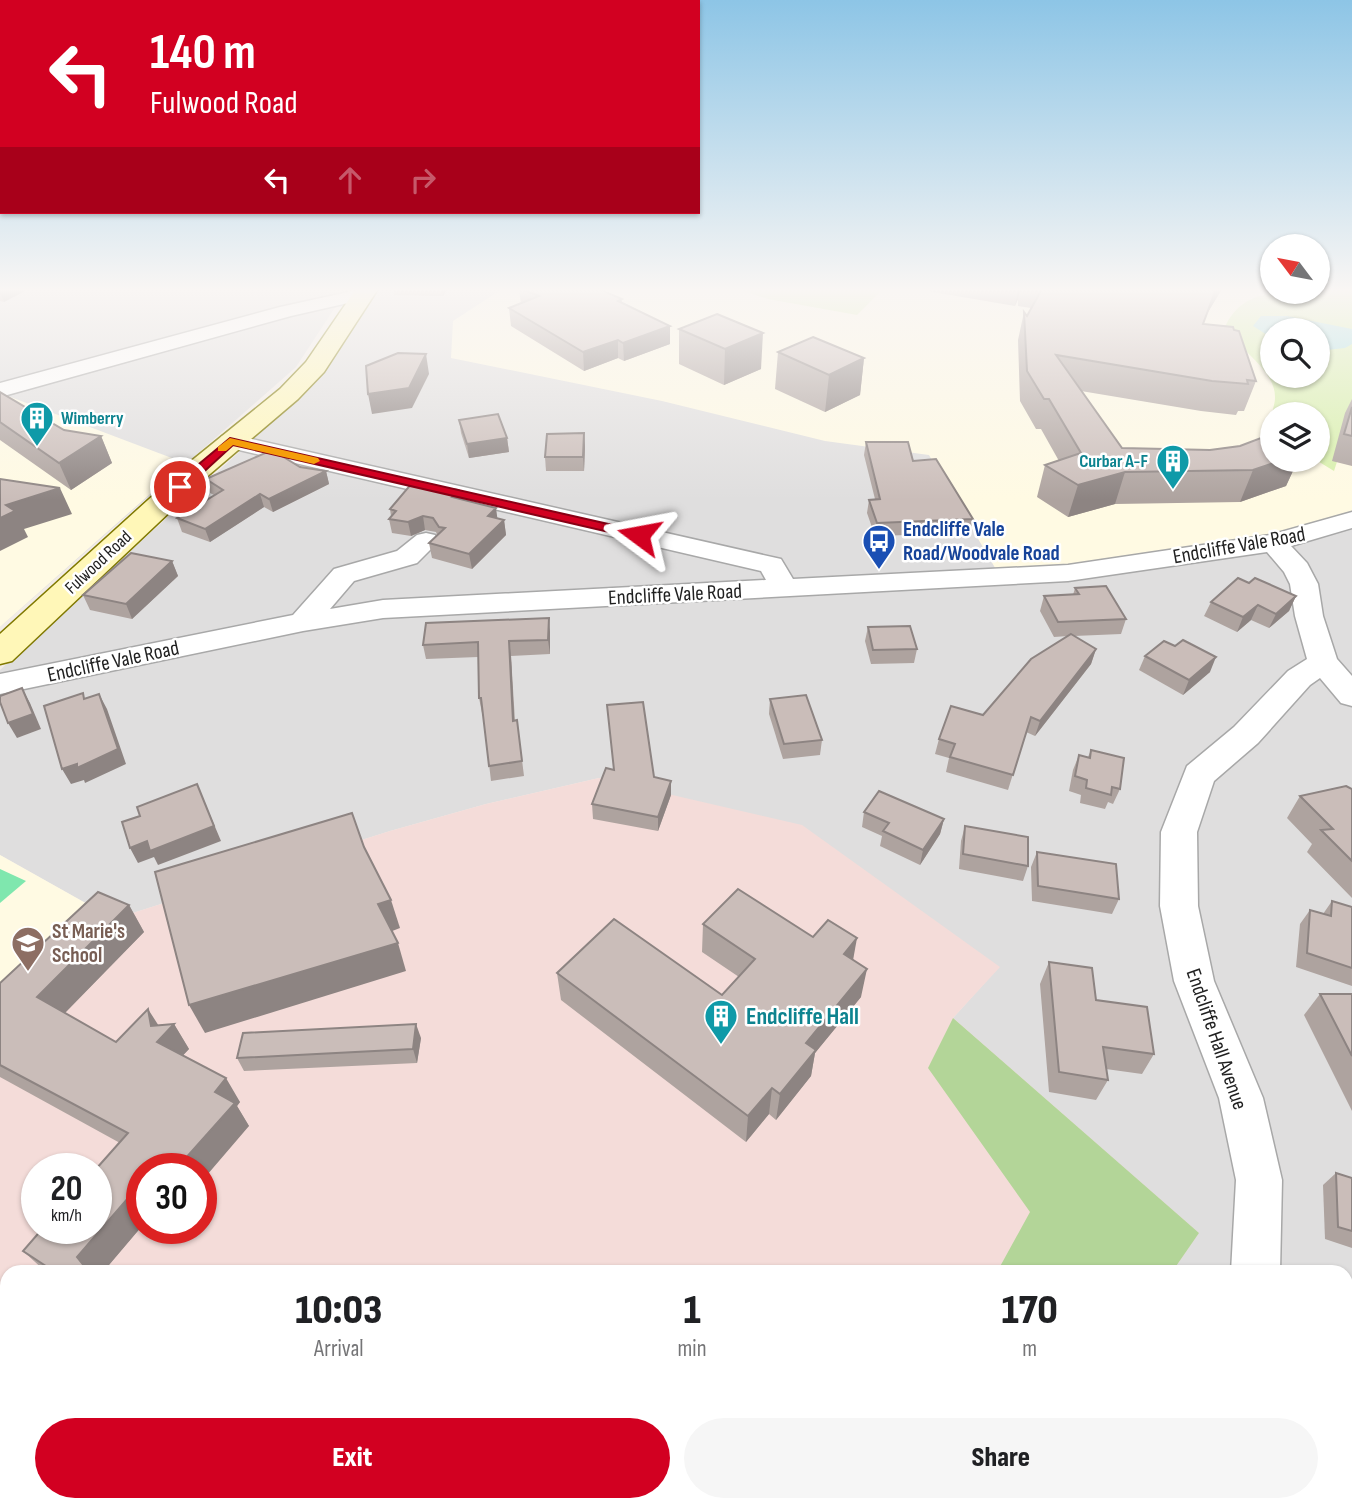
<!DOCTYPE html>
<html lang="en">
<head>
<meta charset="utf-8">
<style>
	body { margin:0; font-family:"Sofia Sans Condensed",sans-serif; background:#f6f6f6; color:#202124; height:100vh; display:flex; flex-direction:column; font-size:26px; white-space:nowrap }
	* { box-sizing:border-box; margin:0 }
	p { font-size:23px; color:#757577 }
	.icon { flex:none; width:38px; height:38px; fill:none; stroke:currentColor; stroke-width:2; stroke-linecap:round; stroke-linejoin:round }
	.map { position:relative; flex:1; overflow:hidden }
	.panel { position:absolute; left:0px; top:1265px; width:1353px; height:247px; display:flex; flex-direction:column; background:#fff; border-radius:21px 21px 0 0; box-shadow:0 2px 5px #0004 }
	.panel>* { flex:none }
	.banner { position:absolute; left:0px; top:0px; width:700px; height:214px; box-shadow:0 2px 5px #0004; background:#d20021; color:#fff; overflow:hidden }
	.needle { width:46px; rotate:302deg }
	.fabs { position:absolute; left:1260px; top:234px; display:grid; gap:14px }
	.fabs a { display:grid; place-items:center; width:70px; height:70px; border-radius:50%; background:#fff; box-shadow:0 2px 5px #0004; font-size:35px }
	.speed { position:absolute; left:21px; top:1153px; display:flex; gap:14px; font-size:35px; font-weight:700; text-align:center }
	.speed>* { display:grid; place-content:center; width:91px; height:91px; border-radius:50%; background:#fff; box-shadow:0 2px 5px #0004; line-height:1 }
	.speed small { font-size:18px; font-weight:400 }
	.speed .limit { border:10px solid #d22; background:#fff; color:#111 }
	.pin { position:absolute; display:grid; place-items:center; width:60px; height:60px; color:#fff; margin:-30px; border:4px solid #fff; border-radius:50%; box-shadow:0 2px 7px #0007 }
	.me { position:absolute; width:77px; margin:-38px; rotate:283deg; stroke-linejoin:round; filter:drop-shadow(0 0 5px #0008) }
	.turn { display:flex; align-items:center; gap:24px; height:147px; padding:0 35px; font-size:32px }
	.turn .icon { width:91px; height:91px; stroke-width:2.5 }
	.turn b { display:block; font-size:49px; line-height:60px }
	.lanes { display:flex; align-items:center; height:66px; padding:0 35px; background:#0003; justify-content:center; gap:35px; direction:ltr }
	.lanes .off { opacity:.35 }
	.eta { display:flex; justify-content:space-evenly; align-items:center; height:119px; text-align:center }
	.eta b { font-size:42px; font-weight:800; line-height:49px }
	.cta { display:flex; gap:14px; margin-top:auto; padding:14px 35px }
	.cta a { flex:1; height:80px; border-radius:42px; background:#d20021; color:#fff; font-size:28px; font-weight:800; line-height:80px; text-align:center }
	.cta a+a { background:#f6f6f6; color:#202124 }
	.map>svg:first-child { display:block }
</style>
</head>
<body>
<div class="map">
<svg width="1352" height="1511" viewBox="0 0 1352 1511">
	<rect width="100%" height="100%" fill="#f2ece7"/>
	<g fill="#dfdede" fill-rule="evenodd">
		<polygon points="0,289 347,289 296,367 0,627"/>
		<path d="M378 289H1272V292H1318V289H1352V1511H1012L1016 1505H1346V1272H1172L1198 1233 953 1018 999 967 599 778 486 804 390 831 114 919 0 855V670L316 382ZM1272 331H1318V376H1272ZM1272 415H1318V460H1272Z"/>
	</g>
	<g fill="#fffae3" fill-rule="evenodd">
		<path d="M502 289H1272V292H1318V289H1352V514L1132 569 1001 578 929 455 825 441 662 401 451 358 453 321ZM1272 331H1318V376H1272ZM1272 415H1318V460H1272Z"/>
		<polygon points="0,393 185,463 0,627"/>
		<polygon points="0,855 114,919 0,1028"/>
	</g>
	<g fill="#f4dcd9" fill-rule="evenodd">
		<path d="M599 778 802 825 1000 967 953 1018 1199 1233 1172 1272H7V1402L0 1390V1028L114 919 390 831 486 804ZM37 1169H96V1228H37ZM142 1169H201V1228H142Z"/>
		<polygon points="68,1505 1016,1505 1012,1511 72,1511"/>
	</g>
	<g fill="#d7f0a9" fill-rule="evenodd">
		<polygon points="738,289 883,289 857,315 768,299"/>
		<path d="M1318 289 1352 291V415L1334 471 1316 460 1318 415H1273C1272 408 1275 405 1275 398 1276 370 1237 348 1225 327 1242 288 1281 292 1318 292ZM1272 331H1318V376H1272Z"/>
	</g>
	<g fill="#b3d598">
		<polygon points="953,1018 1199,1233 1172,1272 997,1272 1030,1212 928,1068"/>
		<polygon points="0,1390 7,1402 7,1505 68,1505 72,1511 0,1511"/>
		<polygon points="865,1505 1016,1505 1012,1511 862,1511"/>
	</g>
	<polygon fill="#7fe7ae" points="0,869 26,881 0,903"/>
	<polygon fill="#a4dfe3" points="1261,316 1287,316 1352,329 1352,344 1345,348 1318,351 1318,331 1272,331 1272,338 1253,326"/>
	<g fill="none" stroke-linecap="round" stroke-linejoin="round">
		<defs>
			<g id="street">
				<polygon points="362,289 370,290 373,294 370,298 291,316 0,397 0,383 280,307"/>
				<polygon points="230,434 781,559 793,579 1068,565 1270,535 1352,512 1352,528 1291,546 1307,563 1318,584 1323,616 1337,659 1352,676 1352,706 1341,703 1320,678 1310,685 1258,743 1214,781 1197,832 1198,906 1214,981 1263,1098 1282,1180 1280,1272 1231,1272 1236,1180 1219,1098 1174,981 1160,906 1161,832 1187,766 1234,727 1288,671 1307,659 1295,616 1290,584 1284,572 1267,552 1068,581 383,618 303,631 0,694 0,674 293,615 334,569 397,551 417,535 426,533 435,535 439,541 417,563 354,581 330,609 383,600 766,580 761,571 222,446 218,441 222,436"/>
				<polygon points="1109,1505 1167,1505 1165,1511 1107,1511"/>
			</g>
			<polygon id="secondary" points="356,289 378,289 324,372 298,399 210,474 12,661 0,664 0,634 190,462 280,389 306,362"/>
		</defs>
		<use href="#street" stroke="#a8a8a8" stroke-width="3"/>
		<use href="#secondary" stroke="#807900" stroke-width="3"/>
		<use href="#street" fill="#fff" fill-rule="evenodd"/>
		<use href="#secondary" fill="#fff7b8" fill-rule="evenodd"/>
	</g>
	<g fill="#aea39f">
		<polygon points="0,289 4,302 0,301"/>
		<polygon points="393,289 447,289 443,296 394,295"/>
		<polygon points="519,289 599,289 622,299 622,302 670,326 670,344 624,361 618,358 584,371 511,326 509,308 521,304"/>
		<polygon points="928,289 1222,289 1208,312 1203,324 1256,381 1244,411 1238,411 1236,415 1201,411 1081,391 1122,448 1272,460 1298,460 1286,486 1240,502 1115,504 1068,517 1037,497 1045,465 1059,461 1041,429 1036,429 1020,401 1018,340 1024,312 1027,316 1031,308 1018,306 1018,299 1015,306 927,291"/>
		<polygon points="717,314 761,369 724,385 679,364 679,329"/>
		<polygon points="778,352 864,358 860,395 825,412 775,389"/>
		<polygon points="0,392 64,430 101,436 112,463 71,490 0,440"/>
		<polygon points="1352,399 1352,466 1332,461 1345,413"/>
		<polygon points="459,420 507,438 509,452 469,458 461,433"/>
		<polygon points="584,433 585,447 584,471 546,471 545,457"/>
		<polygon points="866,442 913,461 973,519 970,533 875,536 867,513 869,500 875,499 864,455"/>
		<polygon points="300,467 326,471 329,484 273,512 264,507 210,542 182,532 177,518 214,495 210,493 206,479"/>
		<polygon points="459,499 498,519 504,520 506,535 472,569 432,558 429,543 437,535 436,532 425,530 411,536 392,533 389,519 391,516 390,509"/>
		<polygon points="172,561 178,576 132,619 90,610 83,595"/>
		<polygon points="1249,583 1296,596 1289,611 1269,628 1251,620 1237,632 1204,616 1211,602"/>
		<polygon points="1075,588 1126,619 1121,634 1074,636 1096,649 1091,664 1035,736 1026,732 1008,790 946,772 949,758 935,754 939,739 983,715 1068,636 1054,637 1040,611 1044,596 1073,595"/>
		<polygon points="868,627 917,649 914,663 871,664 865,641"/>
		<polygon points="550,632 550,654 511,656 515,721 517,720 524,776 491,781 483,713 482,713 479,698 478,657 426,659 423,645"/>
		<polygon points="1145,656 1210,672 1183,695 1139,670"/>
		<polygon points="770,699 822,740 820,755 783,759 769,714"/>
		<polygon points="607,705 654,777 671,781 671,795 658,831 593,819 592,804 614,770"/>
		<polygon points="1091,750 1120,789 1113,804 1108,802 1105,809 1080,803 1081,795 1069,791 1073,770 1079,755 1088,757"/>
		<polygon points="1352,789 1352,898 1307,852 1312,844 1287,818 1300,796"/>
		<polygon points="864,812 944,819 940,834 920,865 880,846 882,836 862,827"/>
		<polygon points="965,826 1028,866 1023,881 959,869 961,841"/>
		<polygon points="1037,852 1119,899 1112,914 1032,901 1031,867"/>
		<polygon points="1332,901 1352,907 1352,986 1296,967 1300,924 1310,910 1323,914"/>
		<polygon points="129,905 144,932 65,1013 116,1042 158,1025 174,1024 189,1049 183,1055 240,1102 237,1106 249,1126 142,1169 142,1226 103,1272 46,1272 23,1251 120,1143 0,1077 0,983"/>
		<polygon points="703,924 813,937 853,960 861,997 815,1053 811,1076 776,1120 769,1114 746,1142 561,1000 557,973 722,995 739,977 702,952"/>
		<polygon points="1049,962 1096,1000 1154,1054 1142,1074 1106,1069 1108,1080 1096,1100 1049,1092 1040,984"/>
		<polygon points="1320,994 1352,994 1352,1111 1304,1015"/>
		<polygon points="421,1038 417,1063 244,1071 237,1058"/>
		<polygon points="1336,1173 1352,1178 1352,1248 1325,1239 1323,1185"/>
		<polygon points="1352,1497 1352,1511 1334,1511 1336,1505 1346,1505 1346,1500"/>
	</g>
	<g fill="#8d8482">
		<polygon points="0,289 29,289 4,302 0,293"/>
		<polygon points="442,289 447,289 443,296"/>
		<polygon points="1018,289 1020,289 1018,299 1015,306"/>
		<polygon points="1216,289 1222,289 1208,312"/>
		<polygon points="670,326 670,344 624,361 623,343"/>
		<polygon points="763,333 761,369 724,385 725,349"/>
		<polygon points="618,340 618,358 584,371 583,352"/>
		<polygon points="426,354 429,374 412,408 372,414 368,394"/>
		<polygon points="864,358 860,395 825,412 829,375"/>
		<polygon points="584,433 585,447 584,471 583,457"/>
		<polygon points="101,436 112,463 71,490 59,463"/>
		<polygon points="507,438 509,452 469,458 467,444"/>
		<polygon points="1283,460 1298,460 1286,486 1240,502 1253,470"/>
		<polygon points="326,471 329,484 273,512 269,499"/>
		<polygon points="1125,472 1115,504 1068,517 1078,485"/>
		<polygon points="60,488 72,514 24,529 28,537 0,551 0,518 6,505"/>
		<polygon points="458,490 460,504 452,497"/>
		<polygon points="260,494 264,507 210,542 205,529"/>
		<polygon points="496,508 498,523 488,516"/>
		<polygon points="423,516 425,530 411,536 408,522"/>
		<polygon points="504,520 506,535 472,569 469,554"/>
		<polygon points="172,561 178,576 132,619 126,604"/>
		<polygon points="1296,596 1289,611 1269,628 1276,614"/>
		<polygon points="1258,605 1251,620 1237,632 1243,617"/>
		<polygon points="549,618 550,632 550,654 548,640"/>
		<polygon points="509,641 511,656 515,736 513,721"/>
		<polygon points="1096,649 1091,664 1035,736 1040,721"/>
		<polygon points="1216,657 1210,672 1183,695 1189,680"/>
		<polygon points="22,688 30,703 41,729 17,738 8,723"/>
		<polygon points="99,694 107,709 126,764 85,783 84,780 71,784 62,769"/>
		<polygon points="671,781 671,795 658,831 658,817"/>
		<polygon points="197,784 221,841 158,865 154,857 138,863 130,848"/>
		<polygon points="944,819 940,834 920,865 923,850"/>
		<polygon points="391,900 400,928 387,933 378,904"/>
		<polygon points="129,905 144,932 56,1022 37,997"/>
		<polygon points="857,938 852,966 844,954"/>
		<polygon points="398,943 406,971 205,1033 189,1005"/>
		<polygon points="867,969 861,997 815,1053 811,1076 776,1120 780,1094 806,1043"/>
		<polygon points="148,1009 164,1034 174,1024 189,1049 173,1066 157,1042 151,1026"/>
		<polygon points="416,1024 421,1038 417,1063 413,1049"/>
		<polygon points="226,1078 240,1102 237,1106 249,1126 201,1182 201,1169 176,1169 215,1092"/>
		<polygon points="772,1088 769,1114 746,1142 748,1116"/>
		<polygon points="142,1182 142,1226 103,1272 89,1272 77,1257"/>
	</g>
	<g fill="#cabdb9" stroke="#8d8482" stroke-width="2">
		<polygon points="522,289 599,289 622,299 618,301 670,326 623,343 618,340 583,352 509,308 539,296"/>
		<polygon points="1042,289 1216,289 1203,324 1233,327 1234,330 1239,331 1256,381 1247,380 1248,384 1212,381 1056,355 1122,448 1210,450 1240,446 1266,436 1272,440 1272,460 1283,460 1253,470 1125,472 1078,485 1045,465 1081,453 1049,399 1044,399 1027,371 1024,312 1027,316"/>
		<polygon points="717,314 763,333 725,349 679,329"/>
		<polygon points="813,337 864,358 829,375 778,352"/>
		<polygon points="398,353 426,354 409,388 368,394 366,366"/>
		<polygon points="0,392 64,430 101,436 59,463 0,422"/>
		<polygon points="1352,407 1352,436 1344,434"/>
		<polygon points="498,414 507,438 467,444 459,420"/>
		<polygon points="584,433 583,457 545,457 547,434"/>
		<polygon points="866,442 908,442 913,461 936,459 973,519 877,523 869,500 880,499"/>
		<polygon points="272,450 300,467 326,471 269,499 260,494 205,529 177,518 223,490 206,479"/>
		<polygon points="0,479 60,488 6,505 15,511 0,518"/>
		<polygon points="412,483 458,490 452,497 496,508 488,516 504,520 469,554 429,543 445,528 439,527 433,518 423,516 408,522 389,519 396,511 390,509"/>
		<polygon points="131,553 172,561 126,604 83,595"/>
		<polygon points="1238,578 1249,583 1255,578 1296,596 1276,614 1258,605 1243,617 1211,602"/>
		<polygon points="1106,586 1126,619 1058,622 1044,596 1079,594 1075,588"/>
		<polygon points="549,618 548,640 509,641 513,721 517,720 522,761 489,766 481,698 479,698 478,642 423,645 426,623"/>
		<polygon points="910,626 917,649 873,650 868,627"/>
		<polygon points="1071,634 1096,649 1040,721 1031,717 1013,775 950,757 955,744 939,739 951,706 983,715 1031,659"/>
		<polygon points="1183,640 1216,657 1189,680 1145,656 1164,641 1175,646"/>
		<polygon points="22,688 33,714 8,723 0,702 0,696"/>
		<polygon points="83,693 84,699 99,694 118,749 77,768 77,764 62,769 44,706"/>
		<polygon points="806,695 822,740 784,744 770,699"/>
		<polygon points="643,702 654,777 671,781 658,817 592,804 606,768 614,770 607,705"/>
		<polygon points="1091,750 1124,758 1120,789 1112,787 1111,795 1086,788 1087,780 1075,776 1079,755 1090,758"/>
		<polygon points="197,784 214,826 150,851 147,841 130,848 122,822 140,816 137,807"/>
		<polygon points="1346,786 1352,789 1352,861 1321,830 1333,829 1300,796"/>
		<polygon points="879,791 944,819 923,850 883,831 889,823 864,812"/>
		<polygon points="352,813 364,847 391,900 378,904 398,943 189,1005 155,872"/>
		<polygon points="965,826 1028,837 1028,866 963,854"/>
		<polygon points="1037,852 1116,864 1119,899 1038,886"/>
		<polygon points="738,889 813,937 828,920 857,938 844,954 867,969 806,1043 816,1050 780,1094 772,1088 748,1116 557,973 614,919 722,995 755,959 703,924"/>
		<polygon points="98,892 129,905 37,997 116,1042 148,1009 151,1026 174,1024 157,1042 226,1078 215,1092 235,1103 176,1169 142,1169 142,1182 77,1257 89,1272 55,1272 23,1251 43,1228 96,1228 96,1169 128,1133 0,1065 0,983"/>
		<polygon points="1332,901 1352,907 1352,968 1307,953 1310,910 1331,916"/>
		<polygon points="1049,962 1092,968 1096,1000 1147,1007 1154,1054 1103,1047 1108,1080 1059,1072"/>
		<polygon points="1320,994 1352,994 1352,1056"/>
		<polygon points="416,1024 413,1049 237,1058 243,1033"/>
		<polygon points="1336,1173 1352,1178 1352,1231 1338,1227"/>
		<polygon points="7,1367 7,1387 0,1377 0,1373"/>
		<polygon points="81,1505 362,1505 368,1511 85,1511"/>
	</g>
	<linearGradient id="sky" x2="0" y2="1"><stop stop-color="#8dc5e6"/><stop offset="0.58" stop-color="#f9f6f4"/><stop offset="1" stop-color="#f9f6f4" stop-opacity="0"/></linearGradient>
	<rect width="1352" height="500" fill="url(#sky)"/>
	<polygon fill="#d20021" stroke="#880015" stroke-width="2" points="230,438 639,531 645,535 639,539 233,445 184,490 175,490 175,484"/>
	<polygon fill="#f59e0b" points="230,438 318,458 320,461 314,464 233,445 226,451 218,451 218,447"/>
	<defs>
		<symbol id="building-pin" viewBox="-11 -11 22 30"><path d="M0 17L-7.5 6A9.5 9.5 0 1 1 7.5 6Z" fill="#0f9aa8" stroke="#fff"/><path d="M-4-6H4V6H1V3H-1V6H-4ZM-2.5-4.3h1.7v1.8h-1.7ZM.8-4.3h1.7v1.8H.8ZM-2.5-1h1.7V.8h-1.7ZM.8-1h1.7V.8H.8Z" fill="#fff"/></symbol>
		<symbol id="bus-pin" viewBox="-11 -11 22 30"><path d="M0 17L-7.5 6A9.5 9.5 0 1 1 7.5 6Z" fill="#1a4fb4" stroke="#fff"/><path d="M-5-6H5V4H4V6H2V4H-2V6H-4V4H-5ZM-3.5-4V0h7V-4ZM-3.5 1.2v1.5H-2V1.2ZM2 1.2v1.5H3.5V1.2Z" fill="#fff"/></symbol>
		<symbol id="school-pin" viewBox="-11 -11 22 30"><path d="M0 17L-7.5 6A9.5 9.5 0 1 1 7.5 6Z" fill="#8d6e63" stroke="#fff"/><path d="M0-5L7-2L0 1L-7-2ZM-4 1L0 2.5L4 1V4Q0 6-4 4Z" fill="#fff"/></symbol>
	</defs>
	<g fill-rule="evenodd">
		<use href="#building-pin" x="18" y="399" width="38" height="52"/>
		<use href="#building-pin" x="1154" y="442" width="38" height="52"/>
		<use href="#bus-pin" x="860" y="522" width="38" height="52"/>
		<use href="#school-pin" x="9" y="924" width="38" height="52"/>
		<use href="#building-pin" x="702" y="997" width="38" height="52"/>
	</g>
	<g text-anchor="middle" stroke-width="5" stroke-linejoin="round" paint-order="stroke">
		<g font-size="18" font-weight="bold" fill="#0d838f" stroke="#fff" text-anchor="start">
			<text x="61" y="424">Wimberry</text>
			<text x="1148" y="467" text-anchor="end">Curbar A-F</text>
		</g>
		<g font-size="18" fill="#212121" stroke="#fff">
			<text transform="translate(98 562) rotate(-43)" y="6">Fulwood Road</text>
		</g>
		<g font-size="21" font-weight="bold" fill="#164399" stroke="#fff" text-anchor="start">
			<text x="903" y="536">Endcliffe Vale<tspan x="903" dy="24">Road/Woodvale Road</tspan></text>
		</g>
		<g font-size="21" fill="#212121" stroke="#fff">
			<text transform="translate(1239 545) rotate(-10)" y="7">Endcliffe Vale Road</text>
			<text transform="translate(675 594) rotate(-3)" y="7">Endcliffe Vale Road</text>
			<text transform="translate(113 661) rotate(-12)" y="7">Endcliffe Vale Road</text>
			<text transform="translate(1217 1039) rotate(71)" y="7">Endcliffe Hall Avenue</text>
		</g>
		<g font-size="21" font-weight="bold" fill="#785e54" stroke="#fff" text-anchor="start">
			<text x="52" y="938">St Marie's<tspan x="52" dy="24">School</tspan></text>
		</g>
		<g font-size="24" font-weight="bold" fill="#0d838f" stroke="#fff" text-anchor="start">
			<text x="746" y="1024">Endcliffe Hall</text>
		</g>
	</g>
</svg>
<div class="fabs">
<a><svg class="needle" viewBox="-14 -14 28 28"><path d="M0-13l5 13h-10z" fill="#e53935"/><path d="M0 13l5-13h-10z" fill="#757577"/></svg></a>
<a><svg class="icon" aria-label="search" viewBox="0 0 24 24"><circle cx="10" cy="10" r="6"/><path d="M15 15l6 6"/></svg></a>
<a><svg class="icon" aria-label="layers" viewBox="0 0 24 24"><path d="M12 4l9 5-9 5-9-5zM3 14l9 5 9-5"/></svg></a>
</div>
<div class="speed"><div>20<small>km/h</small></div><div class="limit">30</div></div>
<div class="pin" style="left:180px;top:487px;background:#d93025"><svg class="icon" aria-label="arrive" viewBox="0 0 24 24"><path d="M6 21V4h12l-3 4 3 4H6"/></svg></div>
<svg class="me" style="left:639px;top:535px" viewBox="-20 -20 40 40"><path d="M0-17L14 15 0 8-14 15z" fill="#d20021" stroke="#fff" stroke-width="4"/></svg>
<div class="banner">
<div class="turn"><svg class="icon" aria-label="left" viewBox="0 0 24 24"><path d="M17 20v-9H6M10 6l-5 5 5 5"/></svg><div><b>140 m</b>Fulwood Road</div></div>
<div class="lanes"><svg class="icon" aria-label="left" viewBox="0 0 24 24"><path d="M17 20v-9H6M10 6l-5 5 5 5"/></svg><svg class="icon off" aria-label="ahead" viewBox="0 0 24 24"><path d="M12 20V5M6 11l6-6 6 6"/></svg><svg class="icon off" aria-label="right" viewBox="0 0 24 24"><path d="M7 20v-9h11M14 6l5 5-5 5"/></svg></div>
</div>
<section class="panel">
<div class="eta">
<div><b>10:03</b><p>Arrival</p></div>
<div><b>1</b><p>min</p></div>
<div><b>170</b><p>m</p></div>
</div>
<div class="cta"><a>Exit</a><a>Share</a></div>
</section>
</div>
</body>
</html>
